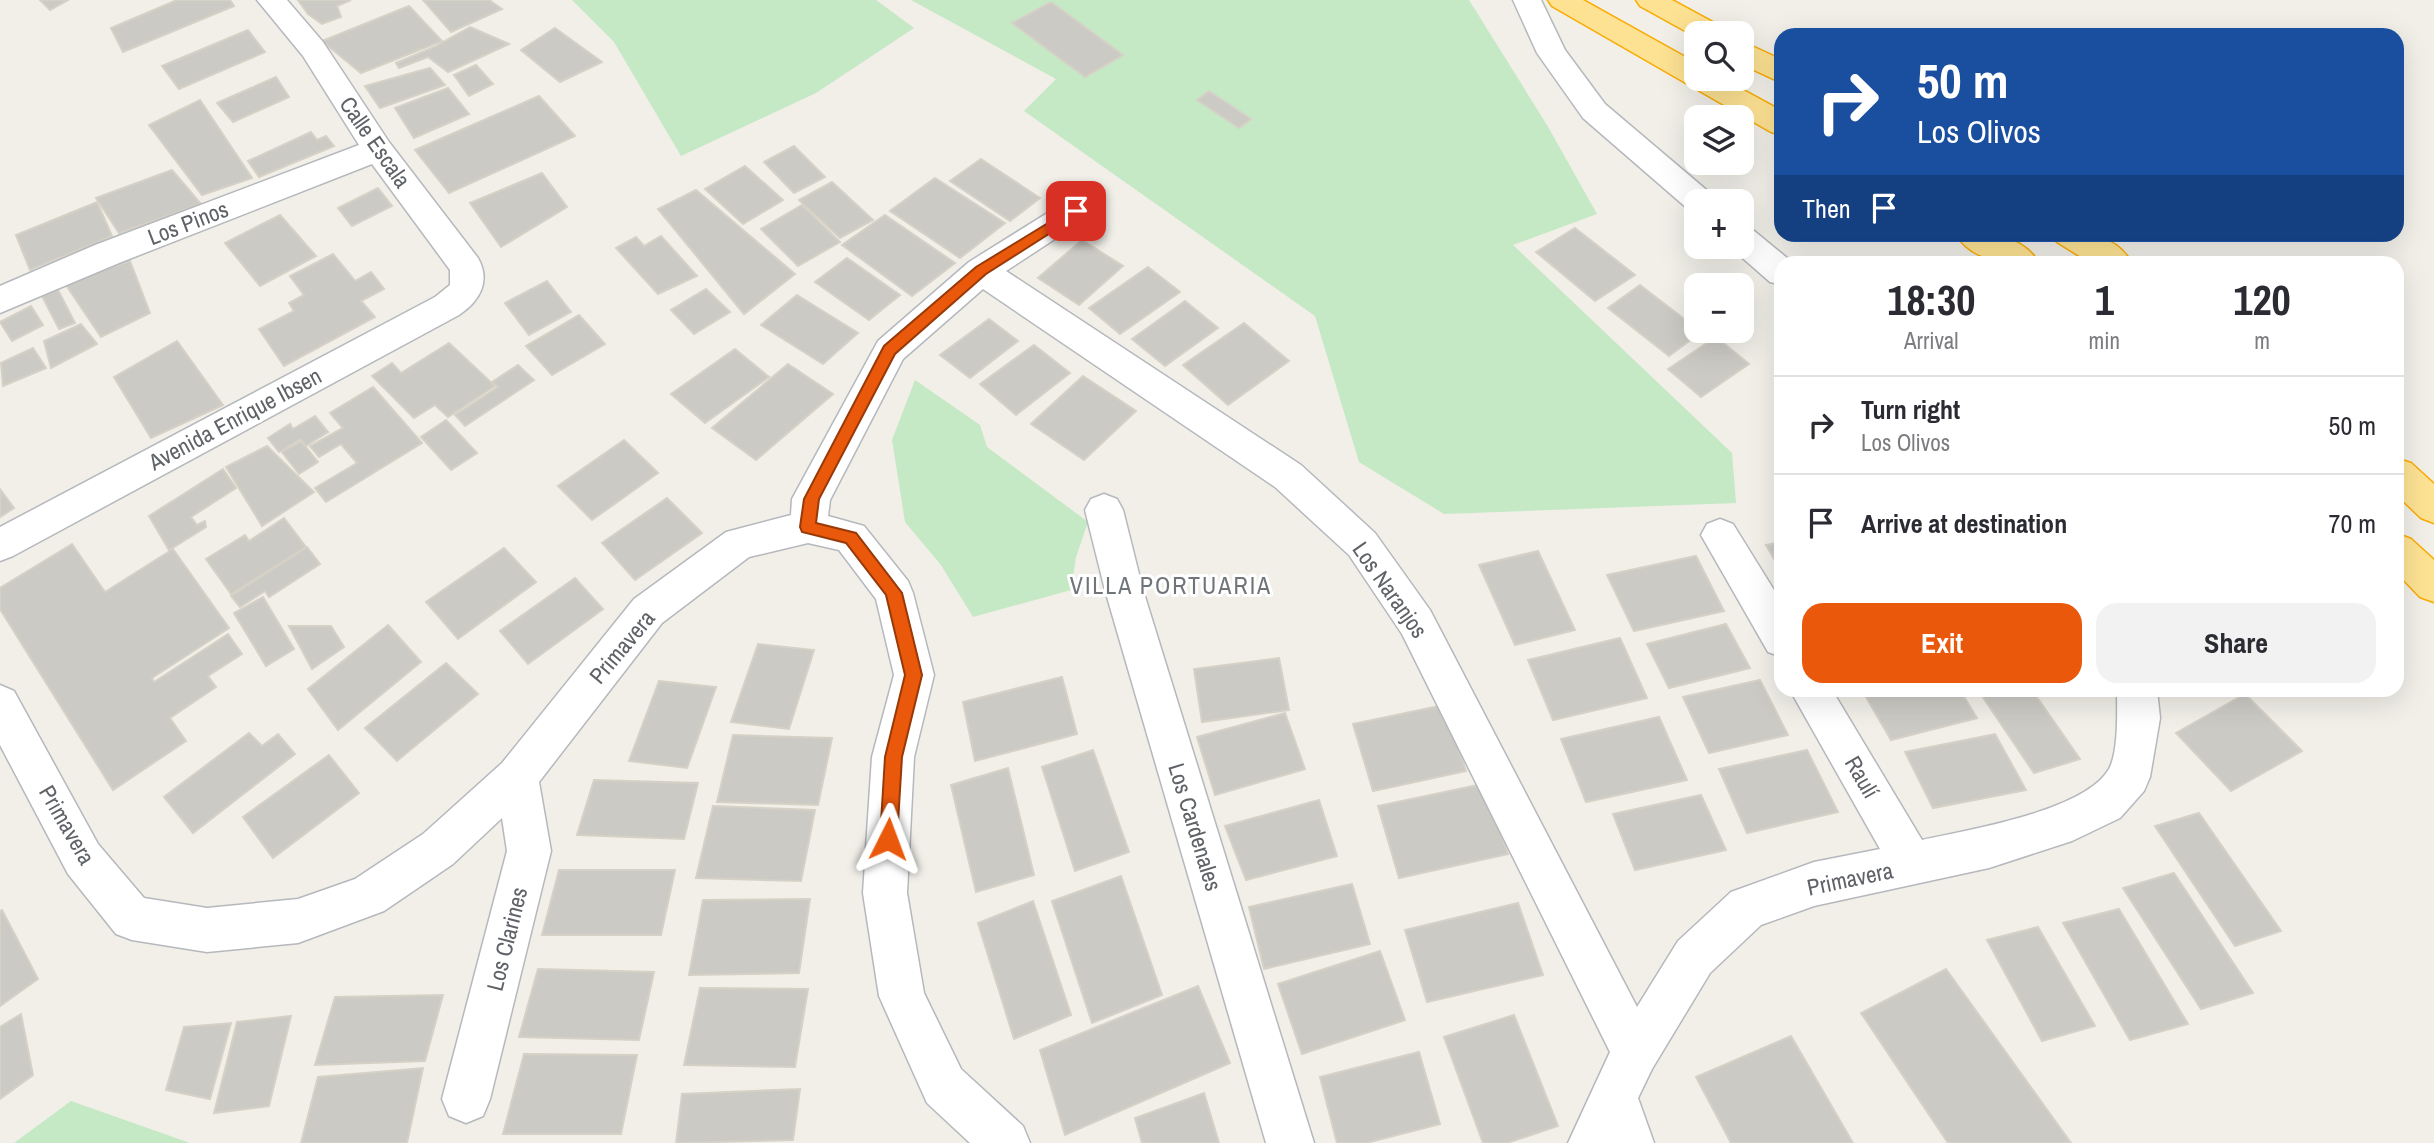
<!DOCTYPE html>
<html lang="en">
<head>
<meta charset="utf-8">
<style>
	body { margin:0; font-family:"Archivo Narrow",sans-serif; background:#f2f2f3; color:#2b2b33; height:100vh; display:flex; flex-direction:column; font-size:26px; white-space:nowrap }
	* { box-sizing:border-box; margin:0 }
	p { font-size:23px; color:#7c7c81 }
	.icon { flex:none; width:38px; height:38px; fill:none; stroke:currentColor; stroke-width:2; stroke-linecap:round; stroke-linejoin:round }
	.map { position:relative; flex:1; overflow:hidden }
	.panel { position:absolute; left:1774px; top:256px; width:630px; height:441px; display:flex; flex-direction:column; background:#fff; border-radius:21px; box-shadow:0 7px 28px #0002 }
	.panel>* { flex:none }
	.banner { position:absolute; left:1774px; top:28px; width:630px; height:214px; border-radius:21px; box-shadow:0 7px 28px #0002; background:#1a4fa0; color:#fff; overflow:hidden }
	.buttons { position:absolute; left:1684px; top:21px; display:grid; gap:14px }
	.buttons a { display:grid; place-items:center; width:70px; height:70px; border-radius:14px; background:#fff; box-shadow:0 7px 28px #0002; font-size:35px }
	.pin { position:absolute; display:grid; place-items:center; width:60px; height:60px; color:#fff; margin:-30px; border-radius:14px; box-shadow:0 4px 10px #0006 }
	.me { position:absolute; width:77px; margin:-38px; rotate:3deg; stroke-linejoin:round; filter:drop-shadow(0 0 5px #0008) }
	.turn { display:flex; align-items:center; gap:24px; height:147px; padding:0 28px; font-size:32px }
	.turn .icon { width:91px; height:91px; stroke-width:2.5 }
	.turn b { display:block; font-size:49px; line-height:60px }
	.then { display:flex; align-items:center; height:66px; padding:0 28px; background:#0003; gap:14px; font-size:26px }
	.eta { display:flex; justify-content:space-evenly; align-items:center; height:119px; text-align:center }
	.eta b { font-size:42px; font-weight:700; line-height:49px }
	.cta { display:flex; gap:14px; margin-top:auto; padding:14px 28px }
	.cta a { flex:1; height:80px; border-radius:21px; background:#ea580c; color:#fff; font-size:28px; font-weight:700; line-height:80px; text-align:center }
	.cta a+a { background:#f2f2f3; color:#2b2b33 }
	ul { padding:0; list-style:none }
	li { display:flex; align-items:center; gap:21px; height:98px; padding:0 28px; border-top:2px solid #e1e1e2 }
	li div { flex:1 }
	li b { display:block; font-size:26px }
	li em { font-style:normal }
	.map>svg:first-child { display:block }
</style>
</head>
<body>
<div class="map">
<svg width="2434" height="1143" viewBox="0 0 2434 1143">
	<rect width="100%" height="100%" fill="#f1efe8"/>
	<g fill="#c5e8c5">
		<polygon points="572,0 876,0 914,28 816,93 681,156 614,42"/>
		<polygon points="911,0 1469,0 1547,125 1597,214 1513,245 1732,453 1736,503 1444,514 1359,462 1315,316 1024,111 1056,79"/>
		<polygon points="915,380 980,425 987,447 1088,522 1076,557 1071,590 973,617 941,565 905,522 892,440"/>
		<polygon points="71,1101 190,1143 14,1143"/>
	</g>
	<g fill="#cccac5" stroke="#d6d1c6" stroke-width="2">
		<polygon points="40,0 68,0 50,10"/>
		<polygon points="177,0 230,0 234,6 123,52 111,28"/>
		<polygon points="298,0 351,0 337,6 341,17 322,24 308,14"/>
		<polygon points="423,0 489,0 502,9 451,32"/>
		<polygon points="1051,2 1123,55 1085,77 1012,23"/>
		<polygon points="409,6 442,41 361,73 322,41"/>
		<polygon points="470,27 509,44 448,72 428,57 399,68 396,63 434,47"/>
		<polygon points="555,28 602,62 560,82 521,50"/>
		<polygon points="248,30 265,52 179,89 162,66"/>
		<polygon points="476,65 493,84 469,96 454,75"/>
		<polygon points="430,68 445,85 380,108 365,86"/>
		<polygon points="276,77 289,97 233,122 217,103"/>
		<polygon points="448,88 469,114 414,138 395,108"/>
		<polygon points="1209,91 1251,119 1239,128 1197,100"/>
		<polygon points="539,96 575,136 449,193 415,150"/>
		<polygon points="200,100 252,178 202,195 149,125"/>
		<polygon points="311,132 317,140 326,136 334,146 259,177 248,161"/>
		<polygon points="794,146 825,177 794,193 764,162"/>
		<polygon points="981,159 1040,198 1010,221 950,181"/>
		<polygon points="745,166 783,200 743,224 705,189"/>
		<polygon points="172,170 201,204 119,233 96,198"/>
		<polygon points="542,173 567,207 501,247 470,203"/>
		<polygon points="935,178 1005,223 960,258 890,211"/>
		<polygon points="832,182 873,220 840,238 799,200"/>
		<polygon points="378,188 392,206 352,226 338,208"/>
		<polygon points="696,190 795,274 744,314 658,209"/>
		<polygon points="97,202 112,236 30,270 16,235"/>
		<polygon points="802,205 840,242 798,266 761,229"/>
		<polygon points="280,215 316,256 260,286 225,243"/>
		<polygon points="885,215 955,263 912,296 842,245"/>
		<polygon points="1575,228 1635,275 1595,301 1536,252"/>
		<polygon points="661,236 697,276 658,294 616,248 636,237 644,246"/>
		<polygon points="1082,240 1123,266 1079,305 1038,278"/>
		<polygon points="333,254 355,281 371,272 384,289 361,301 375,317 284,366 259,329 294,311 289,303 304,295 290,276"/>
		<polygon points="847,258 900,295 869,320 815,282"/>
		<polygon points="130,261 150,313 101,337 64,282"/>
		<polygon points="1148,267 1180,292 1120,334 1089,308"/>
		<polygon points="547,281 571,312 529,335 505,303"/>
		<polygon points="1640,285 1696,328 1696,331 1701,332 1669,356 1608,308"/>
		<polygon points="706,289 730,312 694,334 671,310"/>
		<polygon points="58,290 75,323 59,329 42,296"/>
		<polygon points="797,295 858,333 823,364 761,325"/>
		<polygon points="1185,301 1218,328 1165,366 1132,339"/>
		<polygon points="31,306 43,325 12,341 0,322"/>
		<polygon points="579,315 605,344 552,375 526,346"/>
		<polygon points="989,319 1018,341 970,378 940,355"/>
		<polygon points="1244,323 1289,361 1228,405 1183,365"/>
		<polygon points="81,324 97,344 51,368 44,341"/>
		<polygon points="1716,337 1749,364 1701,397 1668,369"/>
		<polygon points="177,341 223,405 151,438 114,377"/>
		<polygon points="449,343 495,386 448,417 435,405 414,418 372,376 392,363 401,373"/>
		<polygon points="1034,345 1070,373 1016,415 980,384"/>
		<polygon points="33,348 46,368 3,386 1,363"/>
		<polygon points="735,349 769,377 705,423 671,394"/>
		<polygon points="788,364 833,394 756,460 712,428"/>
		<polygon points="518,365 534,380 465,426 455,415 498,387 492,382"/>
		<polygon points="1083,376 1136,411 1084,460 1031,424"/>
		<polygon points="373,387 422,443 326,502 315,488 357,463 341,444 319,457 310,446 343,428 330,413"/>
		<polygon points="315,416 328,432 306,446 301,439 279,452 268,438 290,424 293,429"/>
		<polygon points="446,420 477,453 451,470 421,437"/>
		<polygon points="624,440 658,473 592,520 558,486"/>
		<polygon points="301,441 318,462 299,474 282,452"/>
		<polygon points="267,446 314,492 262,526 226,467"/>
		<polygon points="223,469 236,488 191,517 197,525 205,521 206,527 169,550 149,516"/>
		<polygon points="0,489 14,508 0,517"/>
		<polygon points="667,498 702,533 635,580 602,543"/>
		<polygon points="284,518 306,547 231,594 206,559 245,535 249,541"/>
		<polygon points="1782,542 1782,573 1766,545"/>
		<polygon points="72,544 105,592 173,549 229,628 152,678 154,682 228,634 242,654 208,676 216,687 170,718 186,741 113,790 0,609 0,588"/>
		<polygon points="307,547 320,564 269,597 265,591 240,607 231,596"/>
		<polygon points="504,548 536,582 458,639 426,602"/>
		<polygon points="1538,551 1575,630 1515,645 1479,565"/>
		<polygon points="1696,556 1724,611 1634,631 1607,575"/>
		<polygon points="575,578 603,609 528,664 500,631"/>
		<polygon points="263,597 294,649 266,666 234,613"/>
		<polygon points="1726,624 1750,668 1669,688 1647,644"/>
		<polygon points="388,625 421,662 338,730 308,689"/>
		<polygon points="289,626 331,626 344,647 312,669"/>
		<polygon points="1620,638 1647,698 1553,720 1528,660"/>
		<polygon points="758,644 814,650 789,729 731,722"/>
		<polygon points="1279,658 1289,710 1202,722 1194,669"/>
		<polygon points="446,663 478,694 397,761 365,728"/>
		<polygon points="1062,677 1077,734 975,761 963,702"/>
		<polygon points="1760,680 1788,735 1709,753 1683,697"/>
		<polygon points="659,681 716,687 687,768 629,761"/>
		<polygon points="1862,690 1960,690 1977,718 1891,740"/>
		<polygon points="1978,690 2032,690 2080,759 2034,773"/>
		<polygon points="2245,694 2302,751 2231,791 2176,733"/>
		<polygon points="1444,705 1466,771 1373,791 1353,724"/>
		<polygon points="1285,713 1305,769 1215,795 1197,737"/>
		<polygon points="1659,717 1687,780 1586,802 1561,739"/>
		<polygon points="249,733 262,746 278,734 295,754 193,833 164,797"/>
		<polygon points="1995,734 2026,790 1933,808 1905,752"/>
		<polygon points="733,735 832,738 818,805 717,802"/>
		<polygon points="1093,750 1129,852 1075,871 1042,767"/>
		<polygon points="1807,750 1838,812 1747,833 1719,769"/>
		<polygon points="329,755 359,793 273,858 243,817"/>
		<polygon points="1008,768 1034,875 976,892 951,785"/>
		<polygon points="594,780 698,783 684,839 577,835"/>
		<polygon points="1483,784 1508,854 1399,878 1378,806"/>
		<polygon points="1701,795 1726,850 1635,870 1613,814"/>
		<polygon points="1319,800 1337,856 1246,880 1225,826"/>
		<polygon points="713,806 815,810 801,881 696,878"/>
		<polygon points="2199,813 2281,931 2235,946 2155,826"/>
		<polygon points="559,870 675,870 661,935 542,935"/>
		<polygon points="2174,873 2253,993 2201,1009 2123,888"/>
		<polygon points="1121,876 1162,995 1092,1023 1052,901"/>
		<polygon points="1352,884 1370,944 1264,969 1249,907"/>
		<polygon points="810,899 799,973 689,975 703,900"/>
		<polygon points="1033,901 1071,1015 1014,1039 978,923"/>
		<polygon points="1518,903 1543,975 1427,1002 1405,930"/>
		<polygon points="2119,909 2188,1024 2130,1040 2063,923"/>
		<polygon points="2,910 38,979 0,1006 0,911"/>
		<polygon points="2038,927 2095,1026 2042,1041 1987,940"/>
		<polygon points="1380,951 1405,1020 1302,1054 1278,984"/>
		<polygon points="538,969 654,972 639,1040 519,1037"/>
		<polygon points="1946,969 2071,1143 1948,1143 1861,1013"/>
		<polygon points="1198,986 1230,1063 1065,1135 1040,1050"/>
		<polygon points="700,988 808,989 795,1067 684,1065"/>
		<polygon points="443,995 425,1061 315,1065 335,997"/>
		<polygon points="21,1014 33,1075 0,1099 0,1027"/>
		<polygon points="1514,1015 1558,1126 1507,1143 1483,1143 1444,1037"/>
		<polygon points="291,1016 269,1106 214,1113 237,1022"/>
		<polygon points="231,1023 210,1099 166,1090 184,1027"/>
		<polygon points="1791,1036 1853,1143 1731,1143 1696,1077"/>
		<polygon points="1419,1052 1440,1124 1366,1143 1337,1143 1320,1077"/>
		<polygon points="524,1054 637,1055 621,1134 503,1134"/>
		<polygon points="423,1068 407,1143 301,1143 318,1077"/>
		<polygon points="800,1089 793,1140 676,1143 682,1094"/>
		<polygon points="1204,1093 1219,1143 1142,1143 1135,1118"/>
	</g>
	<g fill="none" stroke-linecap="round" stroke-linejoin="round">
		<defs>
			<g id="minor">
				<path d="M257 0H287L323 42 389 142 478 258C491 281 480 301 459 315L13 556 0 561V527L435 297 450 285V270L372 164 119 263 0 313V286L95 245 359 145 303 56Z"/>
				<polygon points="1513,0 1541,0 1565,50 1605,104 1710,193 1715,201 1696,201 1696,211 1688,209 1583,118 1537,53"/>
				<path d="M1076 199 1087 202 1092 210 1087 218 1006 271 1301 465 1375 533 1430 610 1637 1007 1678 941 1731 892 1814 862 1880 849 1790 690H1832L1922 840C1968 830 2085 811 2109 769 2119 751 2117 709 2117 690H2157L2160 718 2150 777 2144 791 2120 818 2072 841 1989 868 1814 906 1761 925 1710 973 1652 1069 1638 1098 1654 1143H1568L1610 1052 1402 634 1349 555 1275 487 983 289 903 359 830 500 828 516 864 526 908 581 913 593 934 675 914 757 907 893 924 993 961 1069 1023 1126 1030 1143H970L927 1103 879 996 863 893 872 757 894 675 876 599 839 550 808 543 749 557 662 623 539 782 551 851 490 1099 483 1116 466 1123 449 1116 442 1099 507 851 502 818 453 864 384 911 298 943 207 952 132 940 116 934 68 874 0 745V685L14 691 98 844 144 898 207 908 298 899 355 879 423 834 502 763 634 599 726 532 791 515 792 499 878 341 969 262 1065 202Z"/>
				<polygon points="1741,226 1753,230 1792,262 1782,262 1782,285 1770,282 1730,247 1741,247"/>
				<polygon points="1104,494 1117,499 1123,510 1143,590 1314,1143 1266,1143 1105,590 1085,510 1091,499"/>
				<polygon points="1720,519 1733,524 1782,603 1782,657 1768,652 1701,535 1707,524"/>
			</g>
			<g id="highway">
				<polygon points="1548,0 1583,0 1696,63 1696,79 1723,79 1782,111 1782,135 1771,132 1552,6"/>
				<polygon points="1636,0 1672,0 1720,26 1725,33 1696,33 1696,37 1640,6"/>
				<polygon points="1741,41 1782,60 1782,83 1741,64"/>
				<path d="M1956 234C1985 234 2021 233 2038 262 2010 265 1972 262 1956 234Z"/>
				<path d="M2053 234C2082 234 2114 232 2131 262H2089L2057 242Z"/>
				<polygon points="2398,459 2411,463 2434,484 2434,523 2421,518 2398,496"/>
				<polygon points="2398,534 2411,539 2434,560 2434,602 2420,597 2398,574"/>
			</g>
		</defs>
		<use href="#minor" stroke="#b5b8bc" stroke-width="3"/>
		<use href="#highway" stroke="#f9ab00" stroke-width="3"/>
		<use href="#minor" fill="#fff" fill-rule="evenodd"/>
		<use href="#highway" fill="#fde293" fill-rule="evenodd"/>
	</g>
	<polygon fill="#ea580c" stroke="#983908" stroke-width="2" points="1076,206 1082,211 1080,214 986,274 895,354 819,499 816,523 856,533 902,593 922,675 902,757 897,839 895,845 888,847 882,845 880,839 885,757 905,675 886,595 846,543 802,532 800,527 804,499 884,346 976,267"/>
	<g text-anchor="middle" stroke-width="6" stroke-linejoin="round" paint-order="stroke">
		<g font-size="23" fill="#5f6368" stroke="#fff">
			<text transform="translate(375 142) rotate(55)" y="8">Calle Escala</text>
			<text transform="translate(188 223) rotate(-21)" y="8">Los Pinos</text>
			<text transform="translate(235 419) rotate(-28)" y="8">Avenida Enrique Ibsen</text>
			<text transform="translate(1390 590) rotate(55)" y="8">Los Naranjos</text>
			<text transform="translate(622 647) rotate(-50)" y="8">Primavera</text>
			<text transform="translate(1862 777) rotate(60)" y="8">Raulí</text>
			<text transform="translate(67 825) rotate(60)" y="8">Primavera</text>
			<text transform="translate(1195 827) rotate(73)" y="8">Los Cardenales</text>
			<text transform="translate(1850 879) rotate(-12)" y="8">Primavera</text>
			<text transform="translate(507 939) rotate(-76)" y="8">Los Clarines</text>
		</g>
		<g font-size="24" letter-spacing="2" fill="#70757a" stroke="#fff">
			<text x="1171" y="594">VILLA PORTUARIA</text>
		</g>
	</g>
</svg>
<div class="buttons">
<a><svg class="icon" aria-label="search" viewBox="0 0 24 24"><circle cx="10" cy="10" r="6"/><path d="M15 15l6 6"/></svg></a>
<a><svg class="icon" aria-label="layers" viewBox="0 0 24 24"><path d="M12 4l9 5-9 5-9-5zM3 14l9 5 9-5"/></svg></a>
<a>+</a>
<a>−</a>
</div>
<div class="pin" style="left:1076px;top:211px;background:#d93025"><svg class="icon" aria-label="arrive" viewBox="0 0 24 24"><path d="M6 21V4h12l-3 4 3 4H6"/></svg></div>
<svg class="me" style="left:888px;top:839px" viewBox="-20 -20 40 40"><path d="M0-17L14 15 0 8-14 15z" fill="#ea580c" stroke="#fff" stroke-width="4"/></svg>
<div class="banner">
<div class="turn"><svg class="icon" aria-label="right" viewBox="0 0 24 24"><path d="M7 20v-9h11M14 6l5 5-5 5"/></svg><div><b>50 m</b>Los Olivos</div></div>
<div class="then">Then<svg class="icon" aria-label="arrive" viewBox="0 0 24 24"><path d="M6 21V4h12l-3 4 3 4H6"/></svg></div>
</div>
<section class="panel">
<div class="eta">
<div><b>18:30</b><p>Arrival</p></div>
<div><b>1</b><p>min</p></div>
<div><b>120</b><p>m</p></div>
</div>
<ul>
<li><svg class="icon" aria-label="right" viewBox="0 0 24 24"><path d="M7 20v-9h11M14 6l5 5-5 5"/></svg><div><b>Turn right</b><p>Los Olivos</p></div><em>50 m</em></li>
<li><svg class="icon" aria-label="arrive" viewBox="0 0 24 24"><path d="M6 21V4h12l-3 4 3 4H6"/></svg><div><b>Arrive at destination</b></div><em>70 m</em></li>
</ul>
<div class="cta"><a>Exit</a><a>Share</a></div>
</section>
</div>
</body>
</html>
